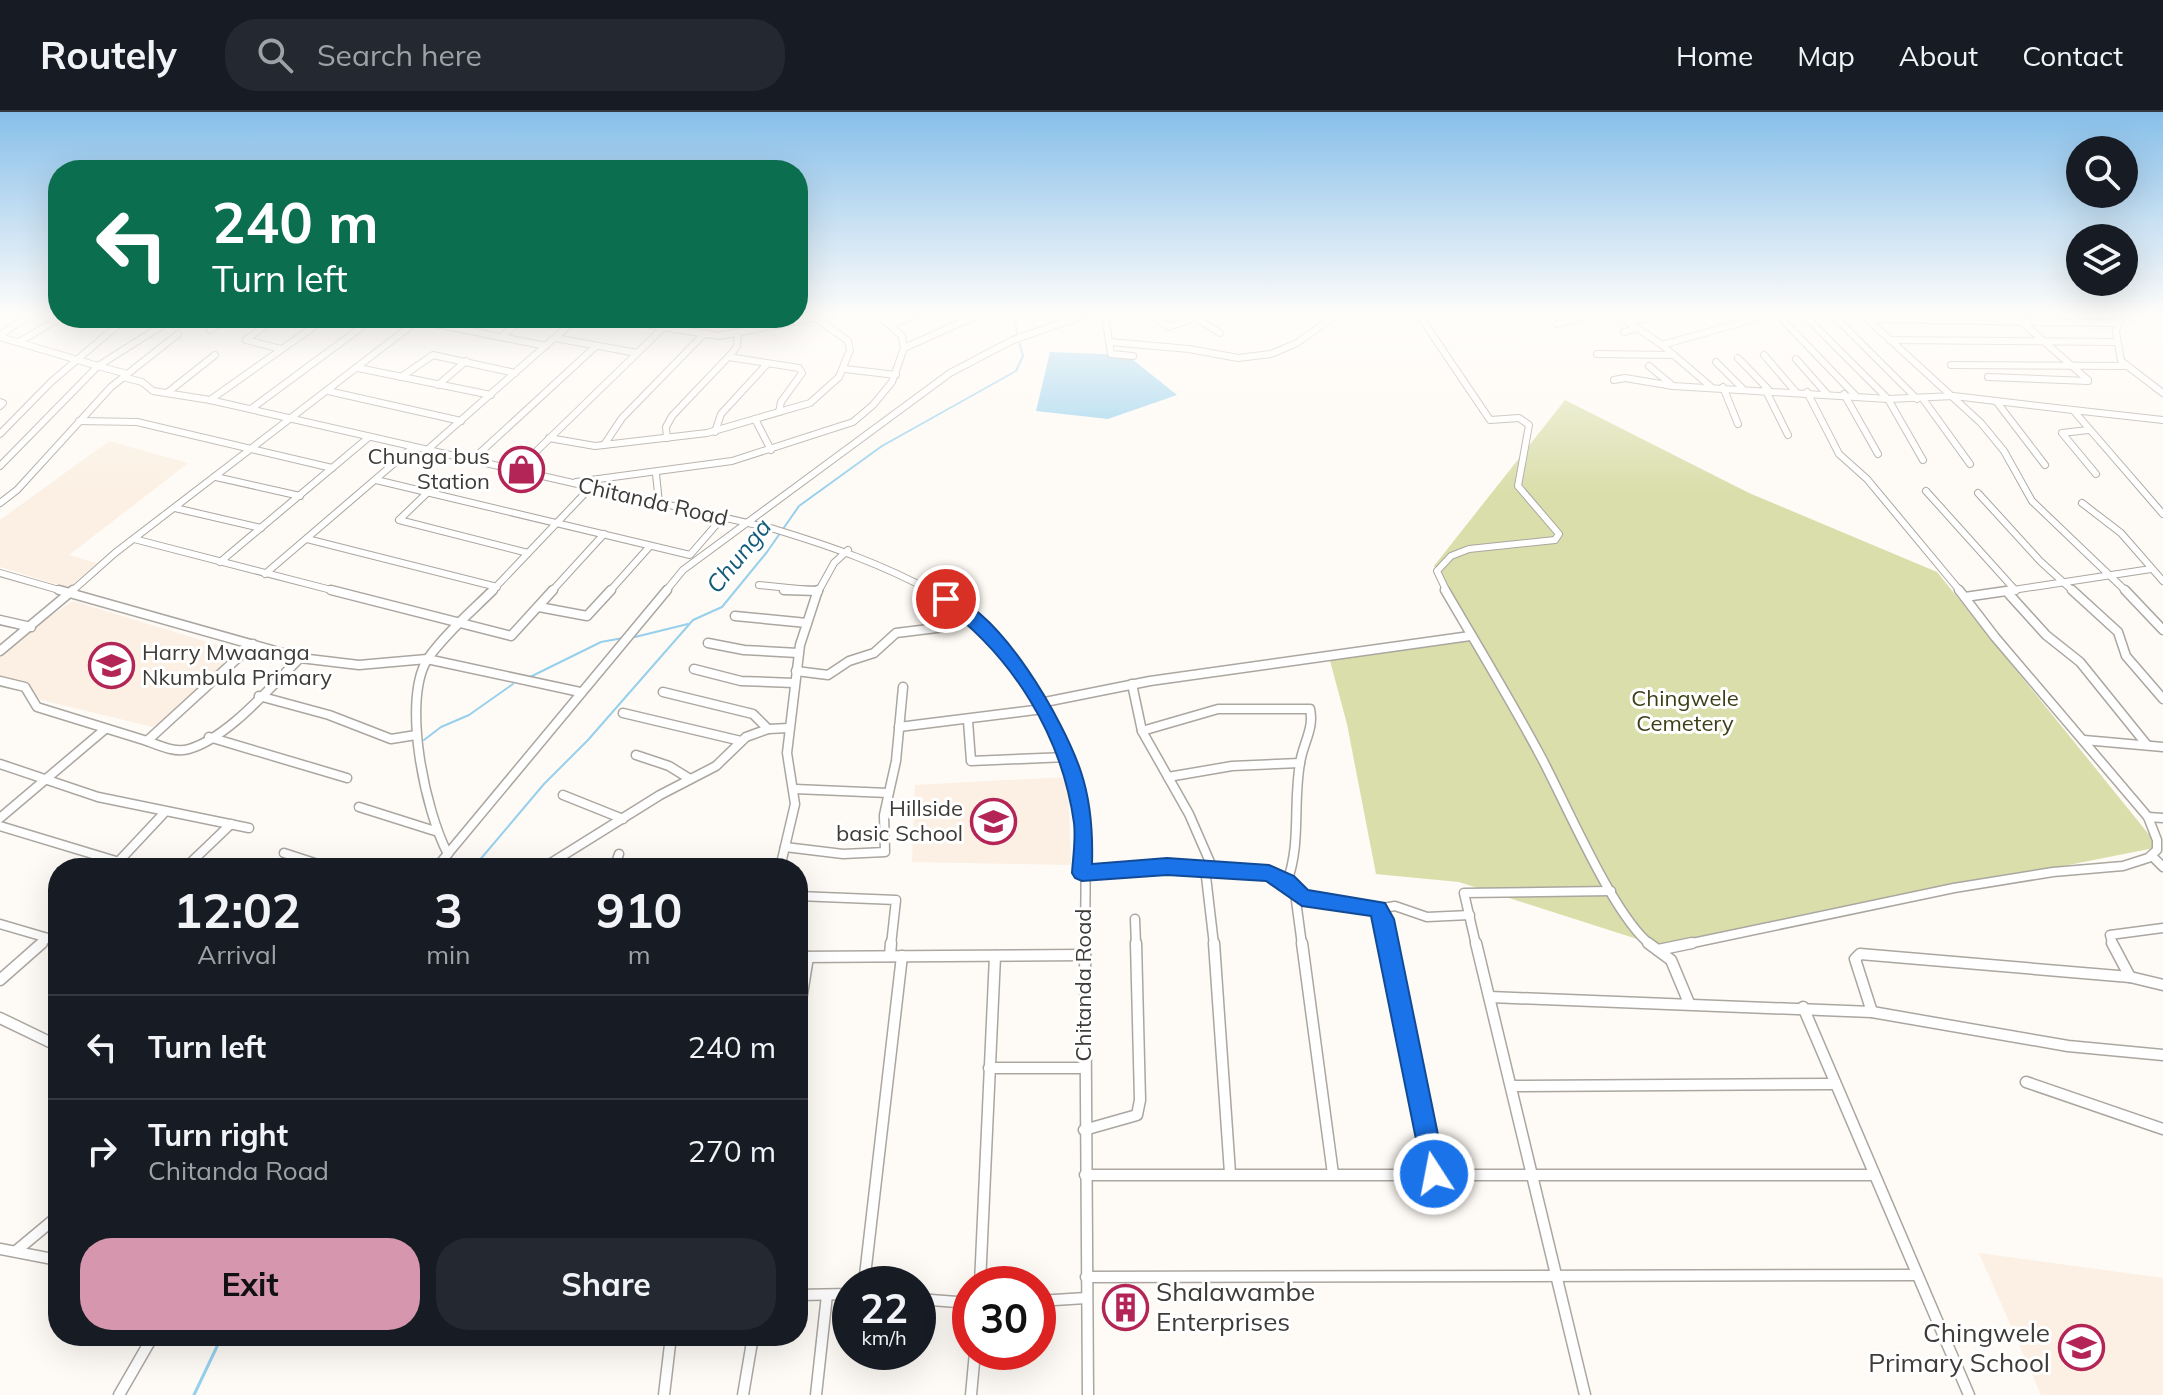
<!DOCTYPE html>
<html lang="en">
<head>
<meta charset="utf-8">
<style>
	body { margin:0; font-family:Mulish,sans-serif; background:#242831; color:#f1f3f6; height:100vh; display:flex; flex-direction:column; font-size:30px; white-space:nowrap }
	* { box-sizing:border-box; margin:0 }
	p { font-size:26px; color:#9ea1a6 }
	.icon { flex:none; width:44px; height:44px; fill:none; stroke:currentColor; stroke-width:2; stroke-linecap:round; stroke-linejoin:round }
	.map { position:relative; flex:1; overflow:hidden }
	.details { position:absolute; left:48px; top:746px; width:760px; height:488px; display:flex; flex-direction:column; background:#171b24; border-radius:32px; box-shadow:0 8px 32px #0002 }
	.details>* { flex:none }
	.top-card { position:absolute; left:48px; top:48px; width:760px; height:168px; border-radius:32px; box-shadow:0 8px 32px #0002; background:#0b6e4f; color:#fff; overflow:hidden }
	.tools { position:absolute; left:2066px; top:24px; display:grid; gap:16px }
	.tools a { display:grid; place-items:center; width:72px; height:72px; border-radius:50%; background:#171b24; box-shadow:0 8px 32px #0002; font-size:40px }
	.speed { position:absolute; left:832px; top:1154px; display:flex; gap:16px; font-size:40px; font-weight:700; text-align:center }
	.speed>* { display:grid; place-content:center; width:104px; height:104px; border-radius:50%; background:#171b24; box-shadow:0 8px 32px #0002; line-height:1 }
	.speed small { font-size:20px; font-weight:400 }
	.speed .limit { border:12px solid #d22; background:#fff; color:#111 }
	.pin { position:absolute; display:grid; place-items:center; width:68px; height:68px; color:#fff; margin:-34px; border:4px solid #fff; border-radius:50%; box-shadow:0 2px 8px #0007 }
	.me { position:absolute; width:88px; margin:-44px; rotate:349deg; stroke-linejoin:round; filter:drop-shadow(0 0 6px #0008) }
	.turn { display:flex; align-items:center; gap:28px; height:168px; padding:0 32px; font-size:36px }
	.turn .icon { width:104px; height:104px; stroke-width:2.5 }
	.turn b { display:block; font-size:56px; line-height:68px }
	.eta { display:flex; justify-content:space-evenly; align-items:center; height:136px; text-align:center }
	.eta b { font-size:48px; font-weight:700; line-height:56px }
	.action { display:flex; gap:16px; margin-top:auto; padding:16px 32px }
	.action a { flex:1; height:92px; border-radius:32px; background:#d596ae; color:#111; font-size:32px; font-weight:700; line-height:92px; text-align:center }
	.action a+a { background:#242831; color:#f1f3f6 }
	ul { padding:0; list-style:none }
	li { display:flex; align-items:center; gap:24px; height:104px; padding:0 32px; border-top:2px solid #363941 }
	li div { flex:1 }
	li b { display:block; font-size:30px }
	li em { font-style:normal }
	header { display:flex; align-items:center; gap:48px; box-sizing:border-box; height:112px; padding:0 40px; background:#171b24; border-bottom:2px solid #363941 }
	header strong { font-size:38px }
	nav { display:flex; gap:44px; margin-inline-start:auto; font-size:28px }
	.search { width:560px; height:72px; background:#242831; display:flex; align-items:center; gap:20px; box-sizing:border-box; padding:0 28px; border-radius:32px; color:#9ea1a6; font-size:30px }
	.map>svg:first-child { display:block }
</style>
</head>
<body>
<header>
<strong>Routely</strong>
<div class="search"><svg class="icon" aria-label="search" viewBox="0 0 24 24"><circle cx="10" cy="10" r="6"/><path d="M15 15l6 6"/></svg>Search here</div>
<nav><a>Home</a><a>Map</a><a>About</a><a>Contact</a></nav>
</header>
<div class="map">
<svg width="2163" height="1283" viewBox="0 0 2163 1283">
	<rect width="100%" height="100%" fill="#fefaf5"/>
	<g fill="#fbf0e3">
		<polygon points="682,206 755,206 738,209 738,220 709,223 677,218"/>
		<polygon points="109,329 188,351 69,443 97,451 69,476 0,455 0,408"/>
		<polygon points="73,489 237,539 157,616 33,586 0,568 0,537"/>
		<polygon points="1068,665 1071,753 912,750 915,673"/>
		<polygon points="1979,1141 2163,1166 2163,1283 2041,1283"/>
	</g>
	<polygon fill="#d9deaa" points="1565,288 1749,381 1937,460 2159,735 1659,834 1459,770 1376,762 1347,612 1329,545 1471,522 1434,454"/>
	<polygon fill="#96d0ed" points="1050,240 1127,243 1177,283 1108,307 1036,299"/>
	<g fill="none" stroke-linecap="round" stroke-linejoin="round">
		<g stroke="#96d0ed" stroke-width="2">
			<polyline points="1014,203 1017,221"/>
			<polyline points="635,525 688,512"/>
			<polyline points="528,566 601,530 623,526"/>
			<polyline points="424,628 441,615 469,603 513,572"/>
			<polyline points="473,756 544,672 588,628 693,508 722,495 767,440 799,394 882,334 1016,259 1023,244 1019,229"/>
		</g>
		<polyline stroke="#96d0ed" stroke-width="3" points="194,1283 222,1224"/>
		<defs>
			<g id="minor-far2">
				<polyline points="1105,203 1111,242 1133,244"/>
				<polyline points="1152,203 1169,215 1194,206"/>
				<polyline points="1191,203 1220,221"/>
				<polyline points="1419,203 1490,308 1519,306 1529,313 1518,374 1559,422 1555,428 1469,437 1451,444 1437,459 1447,480"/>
				<polyline points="1618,203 1662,233 1710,274"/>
				<polyline points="1778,203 1855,283"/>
				<polyline points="1804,203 1888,287 1923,348"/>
				<polyline points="1833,203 1917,287"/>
				<polyline points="1863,203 1981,311 2004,339 2032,389 2127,480"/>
				<polyline points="2121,203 2116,219 2121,249 2163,281"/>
				<polyline points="275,206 246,228 281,237"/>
				<polyline points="406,206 546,234"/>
				<polyline points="607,206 719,224 828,203"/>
				<polyline points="2017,206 2088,268"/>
				<polyline points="1868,207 2114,211"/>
				<polyline points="1628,210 1658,203"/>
				<polyline points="891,212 917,203"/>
				<polyline points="1557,212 1591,203"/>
				<polyline points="462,217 476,206"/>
				<polyline points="210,218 227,206"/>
				<polyline points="1624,220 1637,216"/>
				<polyline points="0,223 30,203"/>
				<polyline points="0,225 98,254 174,206"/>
				<polyline points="501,225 524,206"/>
				<polyline points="555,226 637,241"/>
				<polyline points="1890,228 2116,230"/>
				<polyline points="19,230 60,206"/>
				<polyline points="1110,230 1189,237 1238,246 1271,242 1297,231 1336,203"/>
				<polyline points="1662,233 1754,207"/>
				<polyline points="904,236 978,203"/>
				<polyline points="1597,242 1673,243"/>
				<polyline points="1764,243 1795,279"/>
				<polyline points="729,245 799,256 802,261 781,290 779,300"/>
				<polyline points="1738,246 1768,277"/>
				<polyline points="1796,247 1826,281"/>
				<polyline points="1716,250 1742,276"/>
				<polyline points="1951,253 2126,254"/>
				<polyline points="1649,254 1673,274"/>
				<polyline points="358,256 491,283"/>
				<polyline points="845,257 896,263"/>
				<path d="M123 265 142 270 153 279 210 288 774 417C830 434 882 452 933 480"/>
				<polyline points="401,265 433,243 515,261"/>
				<polyline points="1988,265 2088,269"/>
				<polyline points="1614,268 1625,266 1673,274 1888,287 1954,284 2073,298"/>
				<polyline points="438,273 466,249"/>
				<polyline points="1723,275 1738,312"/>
				<polyline points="1765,277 1788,323"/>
				<polyline points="328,279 461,309"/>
				<polyline points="1807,280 1839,342 1867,367 1961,480"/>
				<polyline points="167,281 215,243"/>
				<polyline points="1844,282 1878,342"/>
				<polyline points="1923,287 1970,352"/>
				<polyline points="210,288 326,206"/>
				<polyline points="1996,289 2045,353"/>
				<polyline points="0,290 3,291 0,294"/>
				<polyline points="251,297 374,206"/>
				<polyline points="755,307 771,338"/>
				<polyline points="2163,308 2073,298 2163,402"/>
				<polyline points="79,309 137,310 332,356"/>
				<polyline points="2088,318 2062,321 2096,362"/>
				<polyline points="715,320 721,302 767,252"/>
				<polyline points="0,322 51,270 126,206"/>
				<polyline points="549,326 595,334 707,321 810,291 839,265 850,238 848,229 817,207"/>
				<polyline points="667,326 666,315 672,304 732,241 737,234 738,222"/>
				<polyline points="604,333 622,306 703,223"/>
				<polyline points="426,339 577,206"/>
				<polyline points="471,349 596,234"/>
				<polyline points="0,354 98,254 127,262"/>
				<polyline points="516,359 663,216"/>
				<polyline points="656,362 659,391"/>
				<polyline points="216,365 300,384"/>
				<polyline points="376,368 690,443 723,405"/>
				<polyline points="576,370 732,349 853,310 873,293 892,270 904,236 902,224 878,203"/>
				<polyline points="1926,379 2016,479"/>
				<polyline points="428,380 399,408 528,441"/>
				<polyline points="1978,381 2040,449 2074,480"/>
				<polyline points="0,391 17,378 111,275 178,222"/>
				<polyline points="2082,391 2121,421 2163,469"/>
				<polyline points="175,396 261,416"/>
				<polyline points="134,427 339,480"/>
				<polyline points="307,427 497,475"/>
				<polyline points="220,450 369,325"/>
				<polyline points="0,461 66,480"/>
				<polyline points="265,462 412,336"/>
				<polyline points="759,473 818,479"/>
				<polyline points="71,480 115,441 417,209"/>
				<polyline points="491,480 590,376"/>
				<polyline points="551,480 604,422"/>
				<polyline points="609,480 650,434"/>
				<polyline points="665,480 683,458 950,261 1013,228 1085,203"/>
				<polyline points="818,480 834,451 848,438"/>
				<polyline points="2000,480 2151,457"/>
			</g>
			<g id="minor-far1">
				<polyline points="59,478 300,546 359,553 427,547 580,580"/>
				<polyline points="331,478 511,524 553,478"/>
				<polyline points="784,478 818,479"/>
				<path d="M929 478C1004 518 1052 595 1073 675 1077 688 1083 703 1084 716 1087 755 1085 794 1085 833"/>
				<path d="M1445 478C1477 533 1510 587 1540 643 1565 689 1613 804 1651 833"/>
				<polyline points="2072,478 2118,520 2126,544 2163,587"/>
				<polyline points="2125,478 2163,518"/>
				<polyline points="2008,481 2046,523 2080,550 2147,633"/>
				<polyline points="1965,485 2013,478"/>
				<polyline points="539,495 587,504 611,478"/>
				<polyline points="735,504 807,511"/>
				<polyline points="0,508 31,515"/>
				<polyline points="708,531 744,538 798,541"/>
				<polyline points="0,539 73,478"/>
				<polyline points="694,557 741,569 794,571"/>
				<polyline points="796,559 828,563 849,549 874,541 896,521 953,514 972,506"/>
				<polyline points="0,569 25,575 37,595 147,629 253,532"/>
				<polyline points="1132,572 1142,619 1189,702 1213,757"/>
				<polyline points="663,580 753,602 768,617"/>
				<polyline points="259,584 329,603 391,627 416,623"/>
				<polyline points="1045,590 1150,569 1470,524"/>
				<polyline points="623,601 741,629"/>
				<polyline points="968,609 971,649 1067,645"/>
				<polyline points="899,615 1043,597"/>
				<path d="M1142 619 1218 597H1310C1314 615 1305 628 1301 646 1292 687 1302 729 1287 770"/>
				<polyline points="209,625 347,666"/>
				<polyline points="2084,628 2163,635"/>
				<path d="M147 629C160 634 176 641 189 637 228 626 271 574 300 546"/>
				<polyline points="636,643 669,654 690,667"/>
				<polyline points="0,652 98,685 249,716"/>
				<polyline points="1168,665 1232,654 1300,651"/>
				<polyline points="795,677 888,681"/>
				<polyline points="563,683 623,707"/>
				<polyline points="359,695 435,719"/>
				<polyline points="2148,705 2163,706"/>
				<polyline points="0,706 104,618"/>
				<polyline points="0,714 139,756"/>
				<polyline points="785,735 843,742 885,740 884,703 896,649 903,575"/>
				<polyline points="284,741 330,756"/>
				<path d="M448 742C426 702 400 585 429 545 446 521 472 499 493 478"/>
				<polyline points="2152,744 2163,755"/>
				<polyline points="120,748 165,700"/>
				<polyline points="185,756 231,712"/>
				<polyline points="436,756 667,478"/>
				<polyline points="543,756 660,683 716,654 746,625 768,617 789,616"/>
				<polyline points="614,756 619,742"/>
				<polyline points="780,756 795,692 787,641 800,533 818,478"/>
				<polyline points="1205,756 1214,833"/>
				<polyline points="1082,761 1167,754 1269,761 1287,770 1295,781 1310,787 1377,797 1395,794 1427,805 1470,803"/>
				<polyline points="1295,781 1302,833"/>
				<polyline points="798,784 896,788 891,833"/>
				<polyline points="1377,797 1384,807 1389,833"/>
				<polyline points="1135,807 1136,833"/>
				<polyline points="0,812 58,829"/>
				<polyline points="40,833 47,826"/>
				<polyline points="1476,833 1464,781 1611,779"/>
				<polyline points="1683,833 1954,776 2053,760 2123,754 2148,746 2157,738 2157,728 2148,705 1995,525 1959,478"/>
				<polyline points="2113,833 2110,823 2163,816"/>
			</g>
			<g id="minor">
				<polyline points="1085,831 1088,1283"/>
				<polyline points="1214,831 1230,1061"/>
				<polyline points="1302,831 1333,1062"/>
				<polyline points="1389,831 1434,1062"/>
				<polyline points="1476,831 1585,1283"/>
				<polyline points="1648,831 1671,848 1689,891"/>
				<polyline points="2112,831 2130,865"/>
				<polyline points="1658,838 1692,831"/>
				<polyline points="890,844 891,831"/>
				<polyline points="798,845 1085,843"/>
				<polyline points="0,868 42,831"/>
				<polyline points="1490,885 1872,900 2068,934 2163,943"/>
				<polyline points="1803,895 1969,1283"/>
				<polyline points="1872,900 1855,847 1860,842 2130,865 2163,873"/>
				<polyline points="0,906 58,934"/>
				<polyline points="798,907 808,845"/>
				<polyline points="989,956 1084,956"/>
				<polyline points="2026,970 2163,1017"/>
				<polyline points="1512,974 1833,972"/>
				<polyline points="1084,1018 1137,1003 1140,988 1136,831"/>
				<polyline points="1085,1063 1873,1063"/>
				<polyline points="0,1137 58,1148"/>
				<polyline points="16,1139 58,1104"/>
				<polyline points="1086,1165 1916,1163"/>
				<polyline points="864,1172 902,844"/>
				<polyline points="980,1172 995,844"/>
				<polyline points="798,1183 850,1182"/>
				<polyline points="918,1187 970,1191"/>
				<polyline points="1038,1189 1086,1186"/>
				<polyline points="119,1283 153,1224"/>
				<polyline points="664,1283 671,1224"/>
				<polyline points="743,1283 753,1224"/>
				<polyline points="816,1283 827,1183"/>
				<polyline points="971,1283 975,1240"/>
			</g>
		</defs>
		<use href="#minor-far2" stroke="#aba6a0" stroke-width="8"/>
		<use href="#minor-far1" stroke="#aba6a0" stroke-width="11"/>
		<use href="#minor" stroke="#aba6a0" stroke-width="13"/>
		<use href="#minor-far2" stroke="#fff" stroke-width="6"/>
		<use href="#minor-far1" stroke="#fff" stroke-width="8"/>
		<use href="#minor" stroke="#fff" stroke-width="10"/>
	</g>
	<linearGradient id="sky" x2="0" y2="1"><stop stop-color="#87bfea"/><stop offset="0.53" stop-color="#fffdfa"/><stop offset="1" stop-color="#fffdfa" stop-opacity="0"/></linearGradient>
	<rect width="2163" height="382" fill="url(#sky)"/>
	<path fill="#1a73e8" stroke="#114b97" stroke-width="2" d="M946 482C1001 498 1064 609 1081 660 1091 690 1093 720 1092 752L1167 746 1269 753 1294 764 1308 778 1385 791 1394 807 1446 1062 1443 1070 1434 1073 1426 1070 1423 1062 1371 804 1302 794 1266 769 1167 763 1082 769 1075 766 1072 761C1073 745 1076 727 1074 711 1062 623 1012 543 940 491L938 487Z"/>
	<defs>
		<symbol id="shop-ring" viewBox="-11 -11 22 22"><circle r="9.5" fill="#fff" stroke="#b32457" stroke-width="1.5"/><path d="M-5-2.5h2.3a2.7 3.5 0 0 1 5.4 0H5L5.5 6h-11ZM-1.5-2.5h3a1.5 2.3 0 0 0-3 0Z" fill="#b32457"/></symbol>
		<symbol id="school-ring" viewBox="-11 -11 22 22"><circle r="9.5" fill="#fff" stroke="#b32457" stroke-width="1.5"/><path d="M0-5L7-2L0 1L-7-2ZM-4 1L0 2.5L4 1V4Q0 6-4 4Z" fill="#b32457"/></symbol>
		<symbol id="building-ring" viewBox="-11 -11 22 22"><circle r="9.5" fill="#fff" stroke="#b32457" stroke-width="1.5"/><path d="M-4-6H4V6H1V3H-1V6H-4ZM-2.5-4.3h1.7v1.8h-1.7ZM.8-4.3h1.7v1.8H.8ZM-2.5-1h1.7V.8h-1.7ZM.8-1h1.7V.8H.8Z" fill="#b32457"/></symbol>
	</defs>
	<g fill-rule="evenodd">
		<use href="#shop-ring" x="496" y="332" width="51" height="51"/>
		<use href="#school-ring" x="86" y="528" width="51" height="51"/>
		<use href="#school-ring" x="968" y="684" width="51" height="51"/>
		<use href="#building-ring" x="1100" y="1170" width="51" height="51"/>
		<use href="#school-ring" x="2056" y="1210" width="51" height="51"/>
	</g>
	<g text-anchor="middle" stroke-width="6" stroke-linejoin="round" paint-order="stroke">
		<g font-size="22" fill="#3e3c39" stroke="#fff" text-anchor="end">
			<text x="490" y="352">Chunga bus<tspan x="490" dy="25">Station</tspan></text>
			<text x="142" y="548" text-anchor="start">Harry Mwaanga<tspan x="142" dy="25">Nkumbula Primary</tspan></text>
			<text x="963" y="704">Hillside<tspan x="963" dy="25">basic School</tspan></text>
		</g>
		<g font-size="22" fill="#3e3c39" stroke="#fff">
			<text transform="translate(653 389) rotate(13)" y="8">Chitanda Road</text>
			<text transform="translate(1083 873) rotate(-90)" y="8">Chitanda Road</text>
		</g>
		<g font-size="22" fill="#3d3f16" stroke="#fff">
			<text x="1685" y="594">Chingwele<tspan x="1685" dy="25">Cemetery</tspan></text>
		</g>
		<g font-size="24" font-style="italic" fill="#135b79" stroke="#fff">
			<text transform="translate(739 444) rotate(-51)" y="8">Chunga</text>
		</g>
		<g font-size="26" fill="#3e3c39" stroke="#fff" text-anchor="start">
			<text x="1156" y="1189">Shalawambe<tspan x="1156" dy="30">Enterprises</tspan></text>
			<text x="2050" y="1230" text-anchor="end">Chingwele<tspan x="2050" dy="30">Primary School</tspan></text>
		</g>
	</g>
</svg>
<div class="tools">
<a><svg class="icon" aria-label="search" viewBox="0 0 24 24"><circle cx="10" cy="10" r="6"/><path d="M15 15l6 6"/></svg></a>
<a><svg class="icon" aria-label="layers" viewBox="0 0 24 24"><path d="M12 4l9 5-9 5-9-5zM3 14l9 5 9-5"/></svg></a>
</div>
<div class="speed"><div>22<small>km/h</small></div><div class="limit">30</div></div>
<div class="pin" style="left:946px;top:487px;background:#d93025"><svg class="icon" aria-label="arrive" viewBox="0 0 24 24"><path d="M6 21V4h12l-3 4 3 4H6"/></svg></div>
<svg class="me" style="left:1434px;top:1062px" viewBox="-20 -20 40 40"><circle r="17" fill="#1a73e8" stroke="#fff" stroke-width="3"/><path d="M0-11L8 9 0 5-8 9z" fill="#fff"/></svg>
<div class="top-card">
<div class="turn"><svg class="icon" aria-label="left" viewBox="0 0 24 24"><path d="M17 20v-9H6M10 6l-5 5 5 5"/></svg><div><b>240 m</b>Turn left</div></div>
</div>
<section class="details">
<div class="eta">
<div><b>12:02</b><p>Arrival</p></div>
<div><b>3</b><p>min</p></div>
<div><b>910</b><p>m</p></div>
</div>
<ul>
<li><svg class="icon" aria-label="left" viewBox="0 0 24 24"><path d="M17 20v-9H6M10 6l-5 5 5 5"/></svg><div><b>Turn left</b></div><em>240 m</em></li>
<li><svg class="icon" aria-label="right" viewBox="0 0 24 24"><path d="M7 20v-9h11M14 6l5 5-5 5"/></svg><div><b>Turn right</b><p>Chitanda Road</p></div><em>270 m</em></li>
</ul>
<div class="action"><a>Exit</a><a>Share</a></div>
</section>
</div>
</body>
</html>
